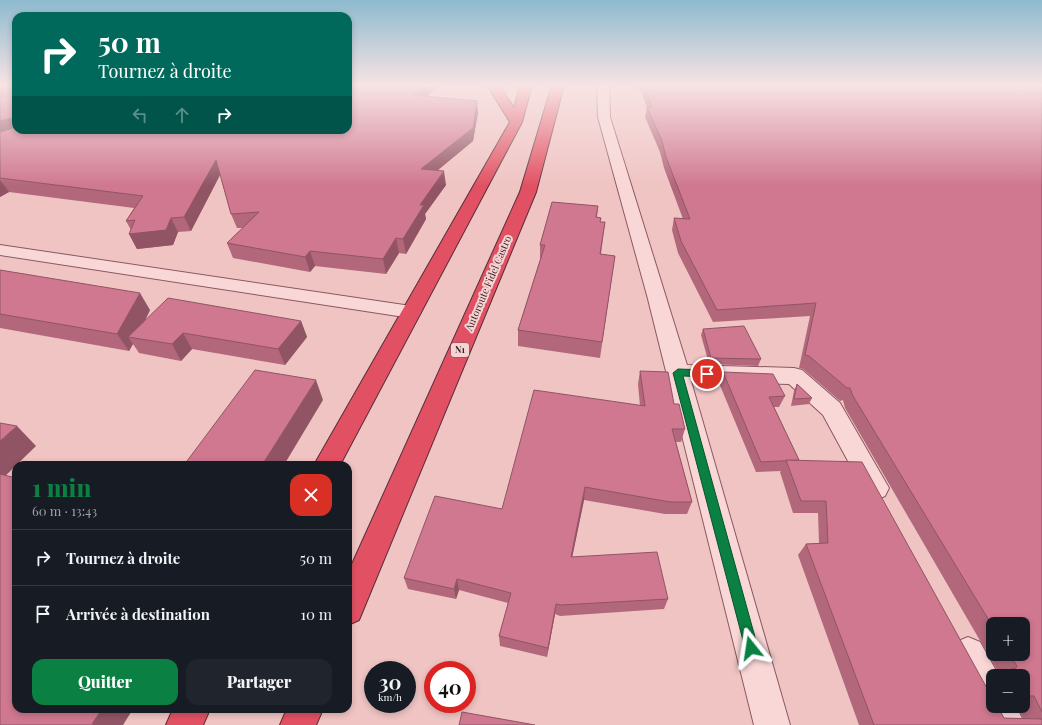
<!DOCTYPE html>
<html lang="fr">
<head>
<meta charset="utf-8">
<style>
	body { margin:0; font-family:"Playfair Display",serif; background:#20242c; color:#f1f3f6; height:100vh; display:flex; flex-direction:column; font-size:15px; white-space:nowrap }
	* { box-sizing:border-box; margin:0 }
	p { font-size:13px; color:#9ea1a6 }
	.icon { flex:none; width:22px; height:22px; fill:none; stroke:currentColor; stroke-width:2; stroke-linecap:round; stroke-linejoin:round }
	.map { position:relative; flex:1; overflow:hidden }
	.side { position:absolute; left:12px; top:461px; width:340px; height:252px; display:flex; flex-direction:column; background:#171b24; border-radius:12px; box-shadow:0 2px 6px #0003 }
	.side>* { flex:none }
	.banner { position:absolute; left:12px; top:12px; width:340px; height:122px; border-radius:12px; box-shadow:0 2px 6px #0003; background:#00695c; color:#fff; overflow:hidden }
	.buttons { position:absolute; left:986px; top:617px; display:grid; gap:8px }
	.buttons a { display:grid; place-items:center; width:44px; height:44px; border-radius:8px; background:#171b24; box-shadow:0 2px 6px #0003; font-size:20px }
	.speed { position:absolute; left:364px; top:661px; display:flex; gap:8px; font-size:20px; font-weight:700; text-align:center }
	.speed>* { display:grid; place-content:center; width:52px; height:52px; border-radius:50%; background:#171b24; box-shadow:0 2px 6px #0003; line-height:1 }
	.speed small { font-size:10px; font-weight:400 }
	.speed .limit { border:6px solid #d22; background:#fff; color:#111 }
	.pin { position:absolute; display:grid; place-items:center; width:34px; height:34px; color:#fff; margin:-17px; border:2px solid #fff; border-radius:50%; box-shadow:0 1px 4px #0007 }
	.me { position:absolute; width:44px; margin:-22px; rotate:345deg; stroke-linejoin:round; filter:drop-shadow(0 0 3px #0008) }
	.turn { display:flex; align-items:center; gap:14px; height:84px; padding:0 20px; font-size:18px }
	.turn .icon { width:52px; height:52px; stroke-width:2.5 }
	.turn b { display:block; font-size:28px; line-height:34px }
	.lanes { display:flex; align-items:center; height:38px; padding:0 20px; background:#0003; justify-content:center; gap:20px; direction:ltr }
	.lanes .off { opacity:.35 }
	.round { display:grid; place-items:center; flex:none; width:42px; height:42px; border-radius:12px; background:#20242c }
	.head { display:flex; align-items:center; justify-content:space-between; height:68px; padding:0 20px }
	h1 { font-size:24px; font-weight:800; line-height:30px; color:#0b8043 }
	.button { display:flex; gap:8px; margin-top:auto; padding:8px 20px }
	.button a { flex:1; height:46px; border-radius:12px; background:#0b8043; color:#fff; font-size:16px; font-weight:800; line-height:46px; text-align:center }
	.button a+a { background:#20242c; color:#f1f3f6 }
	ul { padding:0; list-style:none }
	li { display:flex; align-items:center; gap:12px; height:56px; padding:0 20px; border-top:1px solid #363941 }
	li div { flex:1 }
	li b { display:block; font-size:15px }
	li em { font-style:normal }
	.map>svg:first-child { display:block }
</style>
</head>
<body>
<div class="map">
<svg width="1042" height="725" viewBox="0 0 1042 725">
	<rect width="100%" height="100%" fill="#efc4c3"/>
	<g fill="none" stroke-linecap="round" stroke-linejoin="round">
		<defs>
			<g id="minor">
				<polygon points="597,85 609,85 610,117 687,365 794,368 802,370 840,403 889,488 885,496 876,500 867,496 823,415 789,384 691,381 790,725 754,725 648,299 598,117"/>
				<polygon points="0,245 411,306 418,307 421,312 418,317 411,318 0,255"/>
				<polygon points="968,637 980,642 999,676 993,676 993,706 1016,706 1025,725 988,725 951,654 956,642"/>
			</g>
			<g id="highway">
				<polygon points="487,85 499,85 514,108 520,85 532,85 522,122 340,465 314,465 510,122"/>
				<polygon points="552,85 564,85 536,192 359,620 348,625 348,573 520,192"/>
				<polygon points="173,709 210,709 203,725 166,725"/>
				<polygon points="287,709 323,709 316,725 280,725"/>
			</g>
		</defs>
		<use href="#minor" stroke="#8a5961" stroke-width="2"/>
		<use href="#highway" stroke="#582e37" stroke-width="2"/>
		<use href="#minor" fill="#fad7d7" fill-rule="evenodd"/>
		<use href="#highway" fill="#e15163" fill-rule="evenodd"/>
	</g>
	<g fill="#b2677b" fill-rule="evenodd">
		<polygon points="0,85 16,85 16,130 348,85 438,85 427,96 478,113 473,141 437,171 446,185 425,214 426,219 406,254 399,253 386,274 315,266 310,272 233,258 227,243 243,228 237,228 231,214 220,175 191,231 178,232 173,245 137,249 129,234 131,230 126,221 134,208 9,192 0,197"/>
		<path d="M638 85H1042V725H859L798 555 806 544 819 543 818 513H793L780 472 781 471 756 472 719 383 723 372 785 396 779 407H774L799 460 798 461 1004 718H1023L1017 706H1023V676H997L1000 675 845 408 843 400 840 401 803 369 799 368 810 316 713 322 678 253 672 230 674 218 683 219 664 168 660 152 645 117 647 107ZM993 624 1023 654H993Z"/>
		<polygon points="598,206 597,217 601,218 600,222 605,222 601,254 615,256 600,358 518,346 518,330 540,260 540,245"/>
		<polygon points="0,270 150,310 145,321 301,321 307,337 285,365 192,349 181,361 139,353 133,344 129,351 0,328"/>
		<polygon points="703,329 761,359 758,366 709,364 701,335"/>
		<polygon points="640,371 674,404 685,429 681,442 676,442 692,502 687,514 665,514 584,500 572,557 668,599 664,609 560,616 555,614 547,657 500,646 499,636 508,603 459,590 456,599 408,589 404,578 502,509 640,406 638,384"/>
		<polygon points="797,384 812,398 809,404 791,406 794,391"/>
	</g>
	<g fill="#915464">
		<polygon points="425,85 438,85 416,108 414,95"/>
		<polygon points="477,101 478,113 473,141 422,183 421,169"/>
		<polygon points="16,117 16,130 0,136 0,121"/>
		<polygon points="216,160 221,173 191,231 184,217"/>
		<polygon points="444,171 446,185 425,214 426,219 406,254 403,239 420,205"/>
		<polygon points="0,180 9,192 0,197"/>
		<polygon points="171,218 178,232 173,245 137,249 129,234"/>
		<polygon points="396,238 399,253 386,274 383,259"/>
		<polygon points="310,251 315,266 310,272 305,257"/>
		<polygon points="140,293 150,310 136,338 128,337 133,344 129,351 117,334"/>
		<polygon points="301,321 307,337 285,365 278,349"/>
		<polygon points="183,333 192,349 181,361 172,344"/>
		<polygon points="316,380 323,400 284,465 262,465"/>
		<polygon points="17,426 36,446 0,481 0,441"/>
		<polygon points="585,487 584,500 570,568 571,557"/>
		<polygon points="457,579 459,590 456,599 454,589"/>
		<polygon points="556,604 555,614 547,657 548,648"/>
		<polygon points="102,709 133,709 123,725 95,725 92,724"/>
	</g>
	<g fill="#cf788f" stroke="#915464">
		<polygon points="0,85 16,85 16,117 0,121 0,96 10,97 10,87 0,86"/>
		<polygon points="348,85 425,85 414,95 477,101 473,128 421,169 444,171 420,205 424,205 403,239 396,238 383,259 310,251 305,257 227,243 259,212 231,214 216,160 184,217 171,218 166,230 129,234 135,220 126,221 143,196 0,178 0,132 16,127 16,130 348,130"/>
		<polygon points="644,85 1042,85 1042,712 1034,696 1023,696 1023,676 1011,676 1011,669 1016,668 1017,666 1009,654 1023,654 1023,624 993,624 993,627 853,396 850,388 847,388 809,356 805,355 816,303 717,310 681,241 674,218 690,219 666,157 662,141 647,107 652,107"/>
		<polygon points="552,202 598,206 596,217 601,218 600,222 605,222 600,254 615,256 602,342 518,330 545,245 540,245"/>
		<polygon points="0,270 140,293 117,334 0,314"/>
		<polygon points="168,298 301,321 278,349 183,333 172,344 128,337"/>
		<polygon points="744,326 761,359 711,358 703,329"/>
		<polygon points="255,370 316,380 262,465 184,465"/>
		<polygon points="640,371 668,372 674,404 679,404 685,429 672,429 692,502 670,502 585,487 571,557 657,552 668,599 561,605 556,604 548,648 499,636 511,593 457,579 454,589 404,578 435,496 502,509 534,390 645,406"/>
		<polygon points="723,372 773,374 785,396 769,397 799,460 761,462"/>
		<polygon points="797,384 812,398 794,399"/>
		<polygon points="0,423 17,426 0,441"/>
		<polygon points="786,460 862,462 993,699 993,706 997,706 1004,718 1042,719 1042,725 874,725 806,544 828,543 826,501 801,501"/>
		<polygon points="0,474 16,478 16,709 102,709 92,724 98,725 0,725"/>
		<polygon points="462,712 535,725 459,725"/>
	</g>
	<linearGradient id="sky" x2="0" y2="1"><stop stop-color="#8dbace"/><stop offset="0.46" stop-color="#f8e4e4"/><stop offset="1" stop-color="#f8e4e4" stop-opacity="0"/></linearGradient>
	<rect width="1042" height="186" fill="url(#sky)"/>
	<polygon fill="#0b8043" stroke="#07532c" points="678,369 707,370 711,374 707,377 683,376 758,648 756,653 751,655 747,653 745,648 673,373"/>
	<g text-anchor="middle" stroke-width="4" stroke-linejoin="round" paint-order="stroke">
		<rect fill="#f6d4d3" stroke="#725558" stroke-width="1" x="451" y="343" width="18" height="14" rx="3"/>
		<g font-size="9" font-weight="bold" fill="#3a1e23">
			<text x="460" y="353">N1</text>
		</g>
		<g font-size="10" fill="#3a1e23" stroke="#f6d4d3">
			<text transform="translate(488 283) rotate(-67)" y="4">Autoroute Fidel Castro</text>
		</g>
	</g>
</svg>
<div class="buttons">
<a>+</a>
<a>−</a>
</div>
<div class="speed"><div>30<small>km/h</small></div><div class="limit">40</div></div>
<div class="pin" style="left:707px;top:374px;background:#d93025"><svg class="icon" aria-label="arrive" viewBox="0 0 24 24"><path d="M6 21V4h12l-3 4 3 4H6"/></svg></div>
<svg class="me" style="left:751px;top:648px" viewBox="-20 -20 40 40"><path d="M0-17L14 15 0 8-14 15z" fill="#0b8043" stroke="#fff" stroke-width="4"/></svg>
<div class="banner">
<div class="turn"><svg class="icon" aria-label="right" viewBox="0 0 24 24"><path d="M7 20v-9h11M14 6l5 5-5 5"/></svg><div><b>50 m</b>Tournez à droite</div></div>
<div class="lanes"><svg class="icon off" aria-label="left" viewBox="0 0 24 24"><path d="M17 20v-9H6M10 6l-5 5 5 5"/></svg><svg class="icon off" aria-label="ahead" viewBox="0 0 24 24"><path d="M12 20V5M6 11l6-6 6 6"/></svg><svg class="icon" aria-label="right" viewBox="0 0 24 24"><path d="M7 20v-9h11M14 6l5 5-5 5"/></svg></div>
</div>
<section class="side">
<div class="head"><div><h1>1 min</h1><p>60 m · 13:43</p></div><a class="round" style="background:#d93025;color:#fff"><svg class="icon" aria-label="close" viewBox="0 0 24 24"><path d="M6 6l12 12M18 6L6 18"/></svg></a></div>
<ul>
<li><svg class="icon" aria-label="right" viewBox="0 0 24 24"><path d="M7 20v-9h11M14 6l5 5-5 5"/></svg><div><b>Tournez à droite</b></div><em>50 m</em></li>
<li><svg class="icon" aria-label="arrive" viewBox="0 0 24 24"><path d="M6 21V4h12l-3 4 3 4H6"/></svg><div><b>Arrivée à destination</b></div><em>10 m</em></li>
</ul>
<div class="button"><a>Quitter</a><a>Partager</a></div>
</section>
</div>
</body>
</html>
